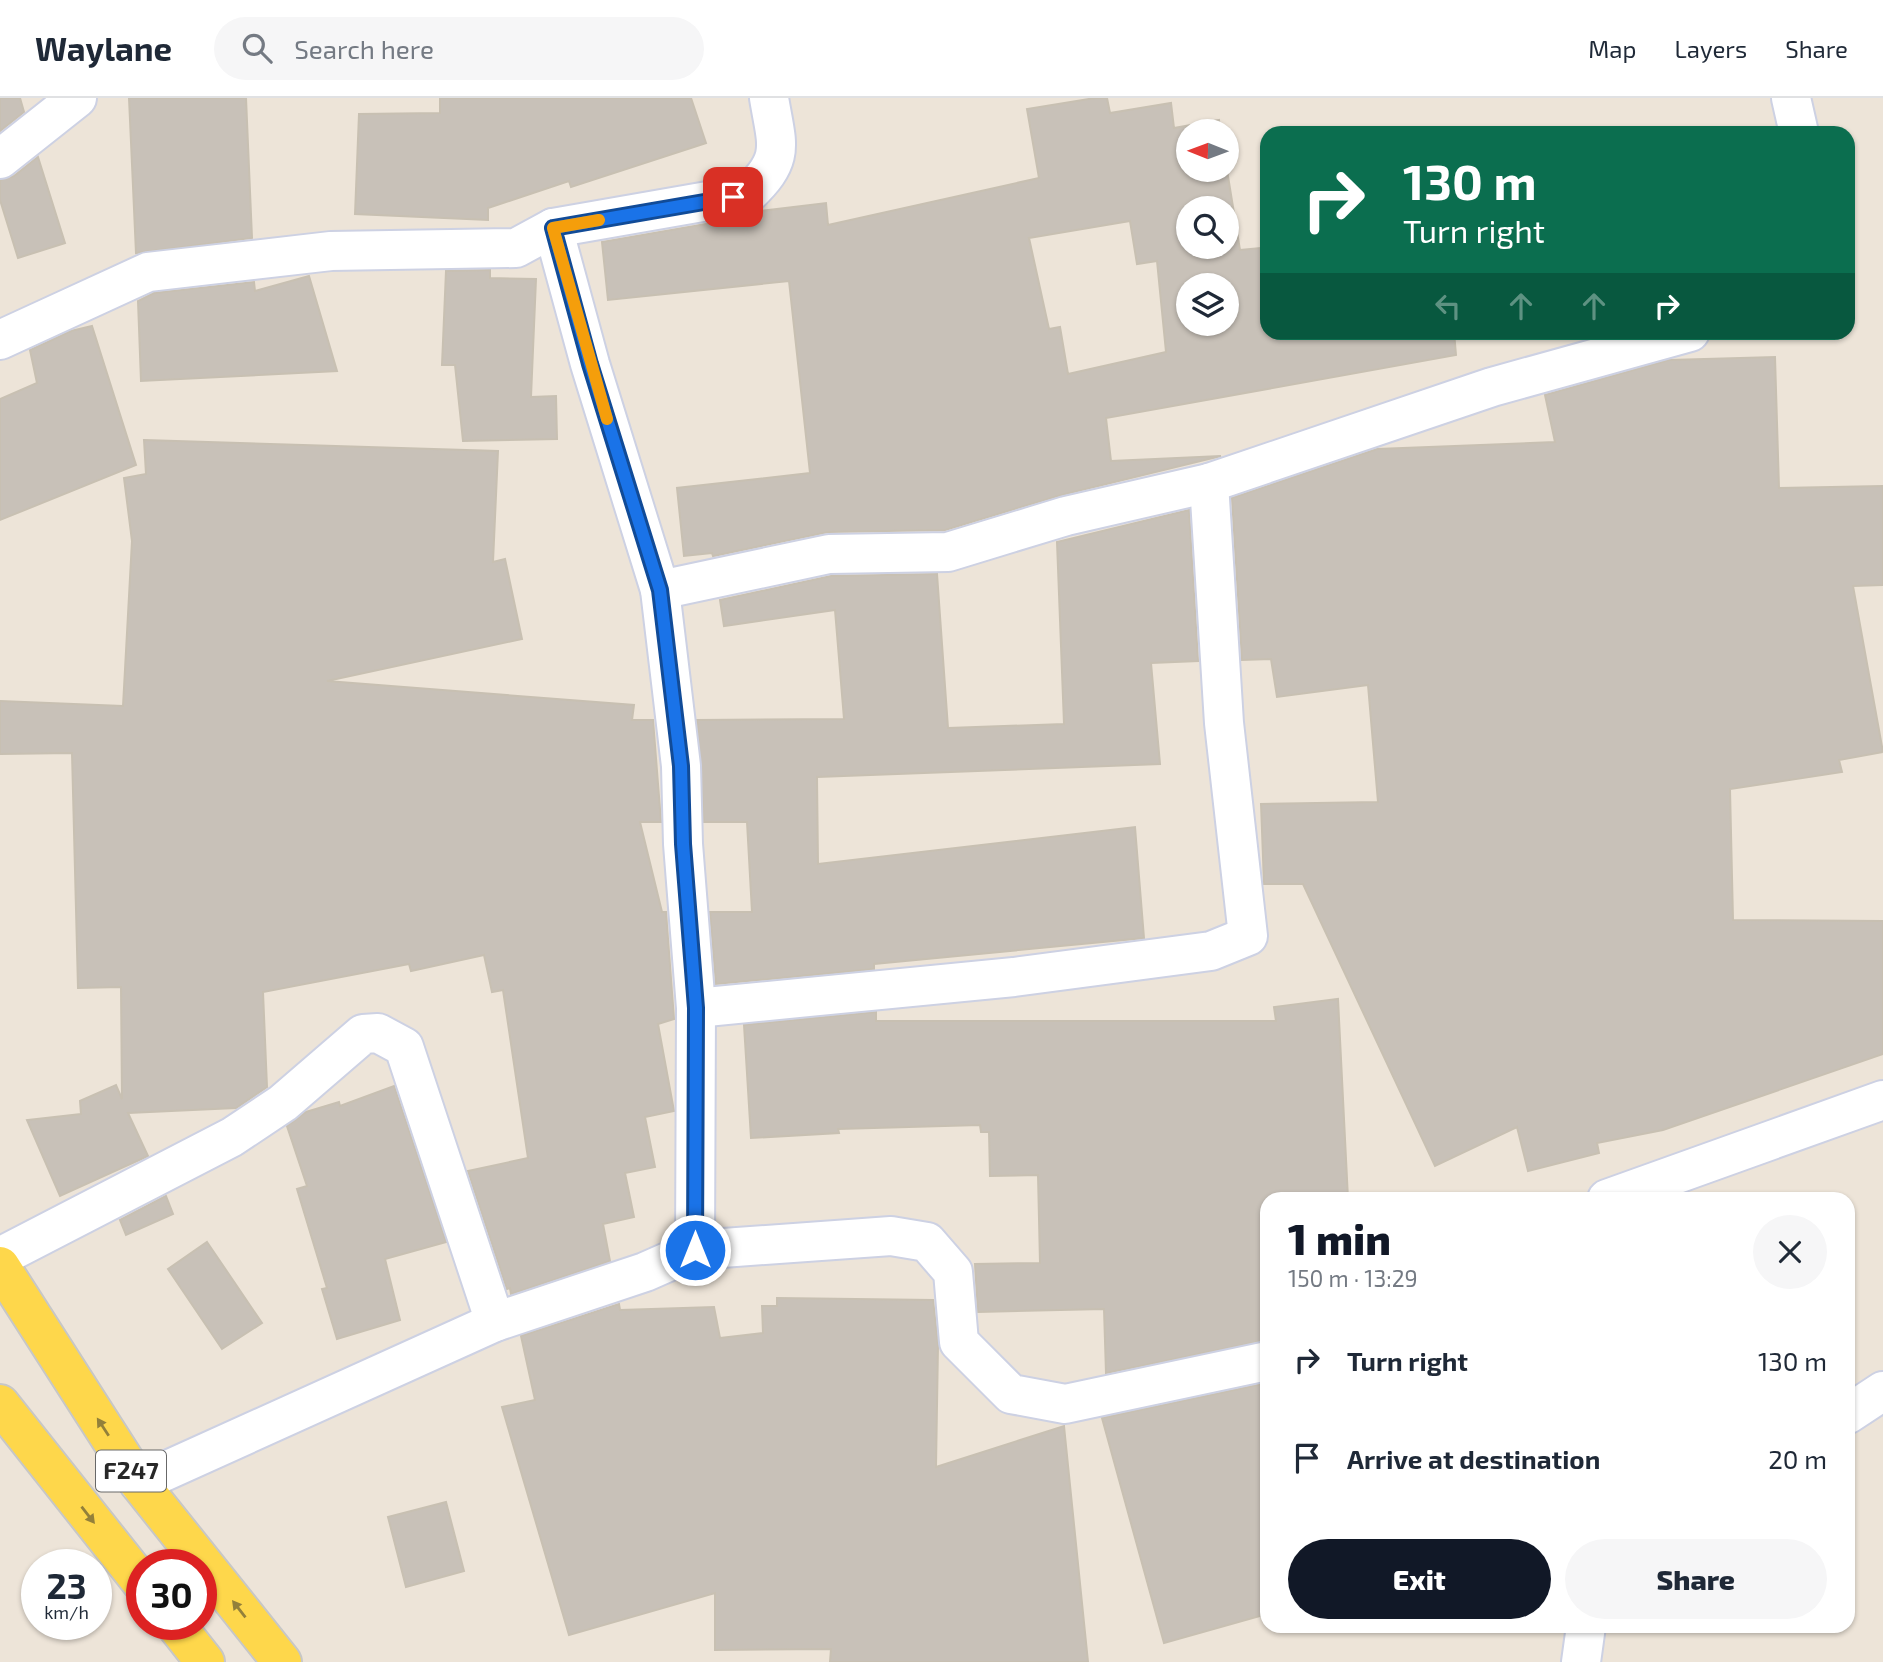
<!DOCTYPE html>
<html lang="en">
<head>
<meta charset="utf-8">
<style>
	body { margin:0; font-family:"Exo 2",sans-serif; background:#f6f6f7; color:#1f2937; height:100vh; display:flex; flex-direction:column; font-size:26px; white-space:nowrap }
	* { box-sizing:border-box; margin:0 }
	p { font-size:23px; color:#747a83 }
	.icon { flex:none; width:38px; height:38px; fill:none; stroke:currentColor; stroke-width:2; stroke-linecap:round; stroke-linejoin:round }
	.map { position:relative; flex:1; overflow:hidden }
	.side { position:absolute; left:1260px; top:1094px; width:595px; height:441px; display:flex; flex-direction:column; background:#fff; border-radius:21px; box-shadow:0 2px 5px #0004 }
	.side>* { flex:none }
	.top-card { position:absolute; left:1260px; top:28px; width:595px; height:214px; border-radius:21px; box-shadow:0 2px 5px #0004; background:#0b6e4f; color:#fff; overflow:hidden }
	.needle { width:46px; rotate:271deg }
	.buttons { position:absolute; left:1176px; top:21px; display:grid; gap:14px }
	.buttons a { display:grid; place-items:center; width:63px; height:63px; border-radius:50%; background:#fff; box-shadow:0 2px 5px #0004; font-size:35px }
	.speed { position:absolute; left:21px; top:1451px; display:flex; gap:14px; font-size:35px; font-weight:700; text-align:center }
	.speed>* { display:grid; place-content:center; width:91px; height:91px; border-radius:50%; background:#fff; box-shadow:0 2px 5px #0004; line-height:1 }
	.speed small { font-size:18px; font-weight:400 }
	.speed .limit { border:10px solid #d22; background:#fff; color:#111 }
	.pin { position:absolute; display:grid; place-items:center; width:60px; height:60px; color:#fff; margin:-30px; border-radius:14px; box-shadow:0 4px 10px #0006 }
	.me { position:absolute; width:77px; margin:-38px; rotate:0deg; stroke-linejoin:round; filter:drop-shadow(0 0 5px #0008) }
	.turn { display:flex; align-items:center; gap:24px; height:147px; padding:0 28px; font-size:32px }
	.turn .icon { width:91px; height:91px; stroke-width:2.5 }
	.turn b { display:block; font-size:49px; line-height:60px }
	.lanes { display:flex; align-items:center; height:66px; padding:0 28px; background:#0003; justify-content:center; gap:35px; direction:ltr }
	.lanes .off { opacity:.35 }
	.round { display:grid; place-items:center; flex:none; width:74px; height:74px; border-radius:37px; background:#f6f6f7 }
	.summary { display:flex; align-items:center; justify-content:space-between; height:119px; padding:0 28px }
	h1 { font-size:42px; font-weight:800; line-height:52px; color:#111827 }
	.action { display:flex; gap:14px; margin-top:auto; padding:14px 28px }
	.action a { flex:1; height:80px; border-radius:42px; background:#111827; color:#fff; font-size:28px; font-weight:800; line-height:80px; text-align:center }
	.action a+a { background:#f6f6f7; color:#1f2937 }
	ul { padding:0; list-style:none }
	li { display:flex; align-items:center; gap:21px; height:98px; padding:0 28px }
	li div { flex:1 }
	li b { display:block; font-size:26px }
	li em { font-style:normal }
	header { display:flex; align-items:center; gap:42px; box-sizing:border-box; height:98px; padding:0 35px; background:#fff; border-bottom:2px solid #e0e1e3 }
	header strong { font-size:33px }
	nav { display:flex; gap:38px; margin-inline-start:auto; font-size:24px }
	.search { width:490px; height:63px; background:#f6f6f7; display:flex; align-items:center; gap:18px; box-sizing:border-box; padding:0 24px; border-radius:38px; color:#747a83; font-size:26px }
	.map>svg:first-child { display:block }
</style>
</head>
<body>
<header>
<strong>Waylane</strong>
<div class="search"><svg class="icon" aria-label="search" viewBox="0 0 24 24"><circle cx="10" cy="10" r="6"/><path d="M15 15l6 6"/></svg>Search here</div>
<nav><a>Map</a><a>Layers</a><a>Share</a></nav>
</header>
<div class="map">
<svg width="1883" height="1564" viewBox="0 0 1883 1564">
	<rect width="100%" height="100%" fill="#ede4d8"/>
	<g fill="#c8c1b8" stroke="#c8c0b2" stroke-width="2" fill-rule="evenodd">
		<polygon points="0,0 20,0 24,14 0,33"/>
		<polygon points="129,0 246,0 252,140 136,155"/>
		<polygon points="440,0 691,0 706,45 571,89 569,83 488,110 488,122 355,116 359,16 440,15"/>
		<path d="M1095 0H1107L1110 15 1171 5 1174 30 1219 22 1220 33H1188V72H1227L1240 152 1260 150 1267 234H1454L1456 257 1106 320 1111 363 1221 358 1061 397 945 432 828 434 713 458 712 455 684 458 677 390 810 375 789 183 608 202 602 144 752 118 761 113 826 105 828 127 1039 80 1027 11ZM1188 110H1227V149H1188ZM1130 123 1137 166 1157 163 1166 254 1068 276 1060 229 1049 231 1029 140ZM1188 187H1227V226H1188Z"/>
		<polygon points="38,59 65,145 18,160 0,102 0,82 14,78"/>
		<polygon points="490,172 490,180 536,181 531,299 556,298 557,341 463,343 455,267 442,267 446,173"/>
		<polygon points="309,178 337,273 141,283 138,203 154,195 254,184 255,193"/>
		<polygon points="92,228 136,367 0,422 0,301 37,285 30,252 71,233"/>
		<polygon points="1775,259 1779,390 1883,388 1883,487 1853,488 1883,654 1839,662 1842,674 1730,691 1733,822 1883,823 1883,956 1663,1032 1597,1045 1599,1055 1528,1073 1517,1029 1435,1068 1303,786 1264,786 1261,706 1378,704 1368,587 1277,599 1271,561 1242,562 1232,400 1377,351 1555,344 1545,297 1669,262"/>
		<polygon points="144,342 498,353 493,464 505,461 522,541 327,583 634,607 632,622 653,622 661,724 640,724 662,814 666,814 674,921 658,926 674,1013 645,1019 655,1069 625,1075 634,1119 603,1126 610,1163 511,1196 510,1190 507,1191 468,1073 528,1060 503,892 492,894 484,857 411,873 409,866 263,894 267,989 236,1010 128,1015 148,1058 60,1098 27,1022 81,1016 80,1003 116,987 122,1001 121,889 78,890 72,655 0,656 0,603 123,608 132,443 124,380 146,376"/>
		<polygon points="1189,412 1198,563 1151,565 1160,666 817,679 818,766 1135,729 1144,840 874,866 874,871 716,886 710,814 752,814 747,724 704,724 697,622 844,621 835,512 724,528 720,502 831,478 937,476 948,630 1064,626 1057,444"/>
		<polygon points="1338,901 1348,1101 1267,1101 1267,1242 1106,1275 1104,1211 978,1214 975,1166 1040,1165 1038,1077 990,1078 989,1034 981,1034 980,1027 838,1031 839,1035 751,1040 744,927 876,914 876,923 1276,923 1274,909"/>
		<polygon points="394,988 446,1144 385,1161 400,1222 337,1241 322,1191 327,1190 297,1091 307,1088 287,1028 306,1014 339,1004 340,1008"/>
		<polygon points="166,1098 173,1116 126,1137 120,1122"/>
		<polygon points="207,1144 262,1225 222,1251 168,1171"/>
		<polygon points="777,1200 933,1202 938,1247 936,1369 1064,1328 1088,1564 830,1564 831,1551 715,1552 715,1495 569,1537 502,1309 535,1302 521,1238 619,1206 620,1212 714,1209 720,1240 763,1235 762,1208 777,1208"/>
		<polygon points="1267,1285 1267,1516 1164,1545 1102,1320"/>
		<polygon points="446,1404 464,1473 406,1489 388,1419"/>
	</g>
	<g fill="none" stroke-linecap="round" stroke-linejoin="round">
		<defs>
			<g id="minor">
				<polyline points="1791,0 1799,35"/>
				<polyline points="0,61 77,0"/>
				<path d="M553 130 748 96C786 60 777 48 769 0"/>
				<polyline points="0,242 148,174 331,153 516,150 553,130 590,266 660,492 681,668 683,746 696,910 695,1152"/>
				<polyline points="660,492 829,456 948,454 1066,418 1209,385 1492,289 1690,234"/>
				<polyline points="696,910 1014,879 1211,853 1248,838 1224,625 1209,385"/>
				<polyline points="1607,1101 1883,1002"/>
				<polyline points="0,1159 232,1039 283,1005 363,936 378,935 404,949 495,1224"/>
				<polyline points="1848,1316 1883,1293"/>
				<polyline points="139,1385 495,1224 645,1174 695,1152 891,1138 927,1144 953,1174 959,1244 1011,1296 1065,1306 1267,1263"/>
				<polyline points="1581,1564 1586,1528"/>
			</g>
			<g id="major">
				<polyline points="0,1168 139,1385 282,1564"/>
				<polyline points="0,1306 142,1485"/>
				<polyline points="175,1526 205,1564"/>
			</g>
		</defs>
		<use href="#minor" stroke="#cdd1e3" stroke-width="42"/>
		<use href="#major" stroke="#c7c7c7" stroke-width="42"/>
		<use href="#minor" stroke="#fff" stroke-width="38"/>
		<use href="#major" stroke="#fed74b" stroke-width="38"/>
	</g>
	<defs><path id="oneway-solid" d="M-6-.8H1V-3.2L6.5 0L1 3.2V.8H-6Z" transform="scale(1.75)"/></defs>
	<g fill="#93803a">
		<use href="#oneway-solid" transform="translate(103 1329) rotate(-123)"/>
		<use href="#oneway-solid" transform="translate(88 1417) rotate(52)"/>
		<use href="#oneway-solid" transform="translate(239 1511) rotate(-128)"/>
	</g>
	<g fill="none" stroke-linecap="round" stroke-linejoin="round">
		<defs>
			<polyline id="route" points="695,1152 696,910 683,746 681,668 660,492 590,266 553,130 733,99"/>
		</defs>
		<use href="#route" stroke="#114b97" stroke-width="18"/>
		<use href="#route" stroke="#1a73e8" stroke-width="12"/>
		<polyline stroke="#f59e0b" stroke-width="12" points="599,122 553,130 607,321"/>
	</g>
	<g text-anchor="middle" stroke-width="6" stroke-linejoin="round" paint-order="stroke">
		<rect fill="#fff" stroke="#686868" stroke-width="2" x="96" y="1352.5" width="70" height="41" rx="5"/>
		<g font-size="24" font-weight="bold" fill="#282828">
			<text x="131" y="1381">F247</text>
		</g>
	</g>
</svg>
<div class="buttons">
<a><svg class="needle" viewBox="-14 -14 28 28"><path d="M0-13l5 13h-10z" fill="#e53935"/><path d="M0 13l5-13h-10z" fill="#747a83"/></svg></a>
<a><svg class="icon" aria-label="search" viewBox="0 0 24 24"><circle cx="10" cy="10" r="6"/><path d="M15 15l6 6"/></svg></a>
<a><svg class="icon" aria-label="layers" viewBox="0 0 24 24"><path d="M12 4l9 5-9 5-9-5zM3 14l9 5 9-5"/></svg></a>
</div>
<div class="speed"><div>23<small>km/h</small></div><div class="limit">30</div></div>
<div class="pin" style="left:733px;top:99px;background:#d93025"><svg class="icon" aria-label="arrive" viewBox="0 0 24 24"><path d="M6 21V4h12l-3 4 3 4H6"/></svg></div>
<svg class="me" style="left:695px;top:1152px" viewBox="-20 -20 40 40"><circle r="17" fill="#1a73e8" stroke="#fff" stroke-width="3"/><path d="M0-11L8 9 0 5-8 9z" fill="#fff"/></svg>
<div class="top-card">
<div class="turn"><svg class="icon" aria-label="right" viewBox="0 0 24 24"><path d="M7 20v-9h11M14 6l5 5-5 5"/></svg><div><b>130 m</b>Turn right</div></div>
<div class="lanes"><svg class="icon off" aria-label="left" viewBox="0 0 24 24"><path d="M17 20v-9H6M10 6l-5 5 5 5"/></svg><svg class="icon off" aria-label="ahead" viewBox="0 0 24 24"><path d="M12 20V5M6 11l6-6 6 6"/></svg><svg class="icon off" aria-label="ahead" viewBox="0 0 24 24"><path d="M12 20V5M6 11l6-6 6 6"/></svg><svg class="icon" aria-label="right" viewBox="0 0 24 24"><path d="M7 20v-9h11M14 6l5 5-5 5"/></svg></div>
</div>
<section class="side">
<div class="summary"><div><h1>1 min</h1><p>150 m · 13:29</p></div><a class="round"><svg class="icon" aria-label="close" viewBox="0 0 24 24"><path d="M6 6l12 12M18 6L6 18"/></svg></a></div>
<ul>
<li><svg class="icon" aria-label="right" viewBox="0 0 24 24"><path d="M7 20v-9h11M14 6l5 5-5 5"/></svg><div><b>Turn right</b></div><em>130 m</em></li>
<li><svg class="icon" aria-label="arrive" viewBox="0 0 24 24"><path d="M6 21V4h12l-3 4 3 4H6"/></svg><div><b>Arrive at destination</b></div><em>20 m</em></li>
</ul>
<div class="action"><a>Exit</a><a>Share</a></div>
</section>
</div>
</body>
</html>
